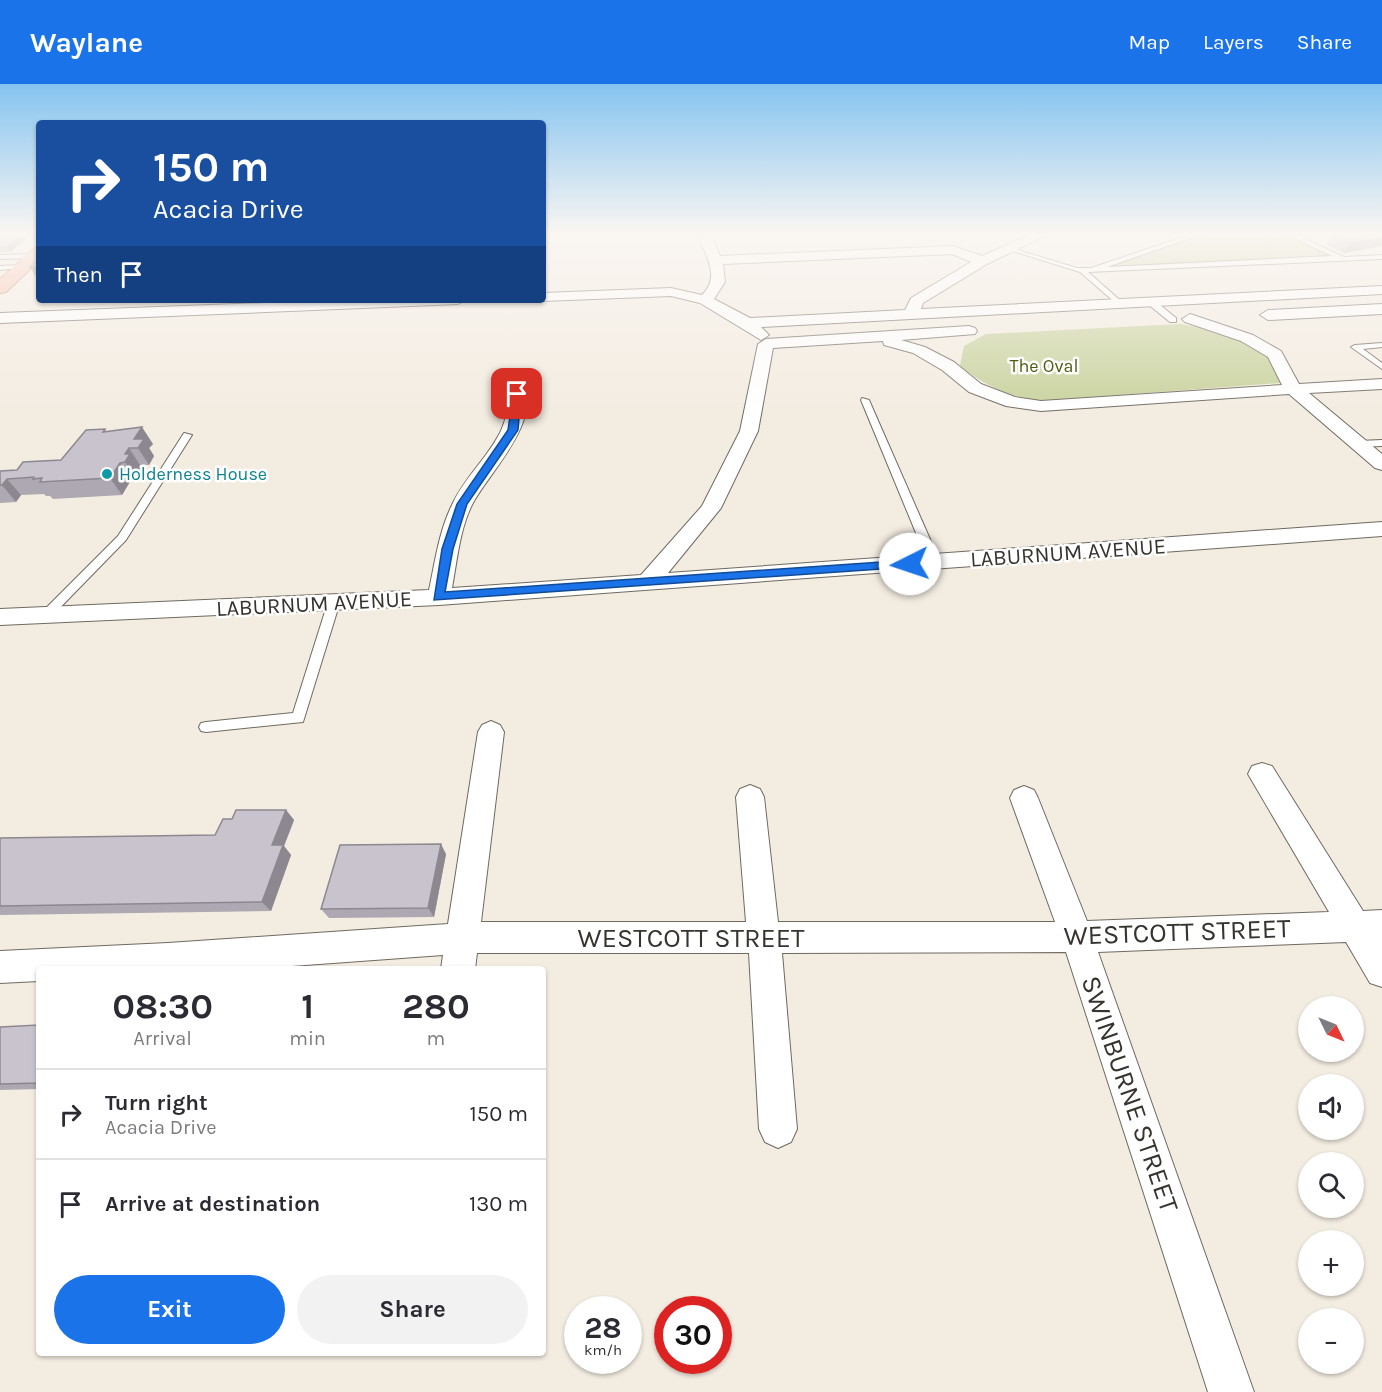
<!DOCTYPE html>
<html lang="en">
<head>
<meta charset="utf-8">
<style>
	body { margin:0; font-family:Karla,sans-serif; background:#f2f2f3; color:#2b2b33; height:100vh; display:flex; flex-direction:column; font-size:22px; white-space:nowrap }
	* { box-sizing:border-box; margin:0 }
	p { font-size:20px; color:#7c7c81 }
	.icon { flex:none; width:33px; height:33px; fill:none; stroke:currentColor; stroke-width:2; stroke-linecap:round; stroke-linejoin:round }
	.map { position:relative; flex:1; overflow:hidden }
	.drawer { position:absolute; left:36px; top:882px; width:510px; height:390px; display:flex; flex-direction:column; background:#fff; border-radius:6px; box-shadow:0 2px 4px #0004 }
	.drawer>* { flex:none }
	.guide { position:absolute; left:36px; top:36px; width:510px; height:183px; border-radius:6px; box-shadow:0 2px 4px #0004; background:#1a4fa0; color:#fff; overflow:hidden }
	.needle { width:39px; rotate:133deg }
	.controls { position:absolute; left:1298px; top:912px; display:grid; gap:12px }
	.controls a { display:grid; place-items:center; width:66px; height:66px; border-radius:50%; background:#fff; box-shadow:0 2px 4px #0004; font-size:30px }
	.speed { position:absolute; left:564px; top:1212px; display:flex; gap:12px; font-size:30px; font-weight:700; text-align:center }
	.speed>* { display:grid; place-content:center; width:78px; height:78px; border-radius:50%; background:#fff; box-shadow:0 2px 4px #0004; line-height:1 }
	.speed small { font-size:15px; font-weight:400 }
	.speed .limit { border:9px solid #d22; background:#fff; color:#111 }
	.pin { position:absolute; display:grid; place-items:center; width:51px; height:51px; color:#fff; margin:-26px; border-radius:12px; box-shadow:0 3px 9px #0006 }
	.me { position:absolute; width:66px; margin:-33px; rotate:266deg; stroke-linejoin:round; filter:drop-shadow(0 0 4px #0008) }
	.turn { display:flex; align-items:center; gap:21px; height:126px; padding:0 18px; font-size:27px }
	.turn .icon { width:78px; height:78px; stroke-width:2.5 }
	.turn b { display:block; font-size:42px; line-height:51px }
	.then { display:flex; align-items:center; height:57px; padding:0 18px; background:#0003; gap:12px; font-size:22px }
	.eta { display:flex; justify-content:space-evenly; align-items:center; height:102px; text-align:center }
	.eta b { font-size:36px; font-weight:700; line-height:42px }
	.primary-button { display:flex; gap:12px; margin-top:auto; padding:12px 18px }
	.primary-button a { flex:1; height:69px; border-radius:36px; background:#1a73e8; color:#fff; font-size:24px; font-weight:700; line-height:69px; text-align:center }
	.primary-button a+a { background:#f2f2f3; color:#2b2b33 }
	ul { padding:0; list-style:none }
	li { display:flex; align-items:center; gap:18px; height:90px; padding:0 18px; border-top:2px solid #e1e1e2 }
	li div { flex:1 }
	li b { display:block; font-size:22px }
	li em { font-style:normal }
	header { display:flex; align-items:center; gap:36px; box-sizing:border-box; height:84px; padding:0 30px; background:#1a73e8; color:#fff }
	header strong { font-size:28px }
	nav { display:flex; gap:33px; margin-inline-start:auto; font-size:21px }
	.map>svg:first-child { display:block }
</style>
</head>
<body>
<header>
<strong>Waylane</strong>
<nav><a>Map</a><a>Layers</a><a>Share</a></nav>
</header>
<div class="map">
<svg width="1382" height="1308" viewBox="0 0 1382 1308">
	<rect width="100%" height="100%" fill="#f3ece1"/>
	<g fill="#c8d29d">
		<polygon points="1206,149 1282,149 1333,173 1112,182"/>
		<path d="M1180 240C1206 244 1244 251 1265 269 1271 276 1276 290 1280 299L1041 317C1008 312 985 302 960 282L964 262 986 250Z"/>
	</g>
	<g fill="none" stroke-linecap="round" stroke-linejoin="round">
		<defs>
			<g id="service">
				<polygon points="877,149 922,149 919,151"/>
				<polygon points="1195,149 1205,149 1107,183 1332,172 1284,149 1297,151 1323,149 1303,154 1344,173 1382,171 1382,175 1088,188 1122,218 1122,222 1119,222 1080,188 1006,165 1011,164 1077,184 1091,184"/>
				<polygon points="0,171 35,170 38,172 35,174 0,175"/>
				<polygon points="0,182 22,181 25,183 0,186"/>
				<polygon points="1149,217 1155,217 1176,234 1176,238 1170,238 1149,221"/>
				<polygon points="1382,259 1382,263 1363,265 1382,279 1382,285 1351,263 1355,261"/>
				<polygon points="862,314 869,316 940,478 938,481 934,482 928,478 861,316"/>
				<polygon points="184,349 192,351 126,456 50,534 42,534 40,531 42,528 118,452"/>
				<polygon points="1382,356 1382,362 1358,363 1353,360 1358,357"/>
				<polygon points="334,514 340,518 303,638 206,648 201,647 199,643 201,639 206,638 293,629 328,518"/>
			</g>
			<g id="minor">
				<path d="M698 149H710L720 172 953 162 982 172 1034 149H1051L987 180 923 219 921 225 1382 202V210L761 243 769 251 761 256 700 219 671 212 543 217 538 216H543V209L671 204 702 211C722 191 704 172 698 149ZM952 170 971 178 911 214 905 226 750 234 714 215 725 198 723 180Z"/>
				<polygon points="344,216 465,216 458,220 0,239 0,229"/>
				<polygon points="1382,220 1382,230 1268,236 1260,231 1268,226"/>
				<path d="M1190 230 1253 251 1281 267 1299 300 1382 295V305L1309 309 1382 370V386L1375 384 1289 310 1041 327 1006 322 969 308 942 286 913 269 884 261 883 257 773 264 758 347 721 424 668 489 1382 438V452L439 521 0 541V525L429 506C435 478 439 447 452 421 471 378 519 353 505 299L514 294 520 295C546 334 490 387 473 419 460 443 457 477 452 504L641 491 702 422 740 347 758 260 766 255 969 242 975 244 977 247 975 250 901 256 925 263 954 278 981 300 1015 313 1041 317 1282 301 1268 273 1241 257 1185 238 1182 235Z"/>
				<polygon points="491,637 500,641 504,648 481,838 746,838 736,713 740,705 750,701 760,705 764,713 778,838 1055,838 1010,714 1014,706 1024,702 1034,706 1038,714 1087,837 1329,828 1248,690 1252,682 1262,679 1272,682 1363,827 1382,826 1382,903 1370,899 1346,858 1098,868 1254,1308 1208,1308 1066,868 782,869 797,1045 791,1058 778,1064 765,1058 759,1045 749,869 477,869 475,885 441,885 443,871 251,885 39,885 39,897 0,899 0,867 168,859 448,840 478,648 482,641"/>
			</g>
			<polygon id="trunk" points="39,163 39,177 6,208 0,209 0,195 33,165"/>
		</defs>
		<use href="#service" stroke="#706960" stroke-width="2"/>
		<use href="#minor" stroke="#706960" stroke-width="2"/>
		<use href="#trunk" stroke="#b37f6b" stroke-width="2"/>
		<use href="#service" fill="#fff" fill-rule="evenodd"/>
		<use href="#minor" fill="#fff" fill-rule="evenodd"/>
		<use href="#trunk" fill="#f8baa3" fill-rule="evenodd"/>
	</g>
	<g fill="#ada8b1">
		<polygon points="0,149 34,149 10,168 0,168"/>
		<polygon points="1382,149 1382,162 1344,169 1327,161 1332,151"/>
		<polygon points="105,345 106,347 153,360 149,364 154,372 149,381 140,381 139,383 141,387 136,395 131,396 122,411 53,415 50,412 46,412 44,410 21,411 16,418 0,419 0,387 17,386 61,376"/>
		<polygon points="286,726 294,736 284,762 291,771 271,827 0,831 0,754 215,751 232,735"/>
		<polygon points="446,770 434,833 329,834 321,825"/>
		<polygon points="39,941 39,1005 0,1006 0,943"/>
	</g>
	<g fill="#8d8890">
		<polygon points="22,149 32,149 33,150 26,155"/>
		<polygon points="23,150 26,155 10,168 7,163"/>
		<polygon points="1382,153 1382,162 1344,169 1350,159"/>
		<polygon points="39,182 39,193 36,193 30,183"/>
		<polygon points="142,343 153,360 149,364 154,372 149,381 138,364 134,355"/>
		<polygon points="129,364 140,381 139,383 141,387 136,395 125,378 125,370"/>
		<polygon points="120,379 131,396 122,411 110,394"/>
		<polygon points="7,395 21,411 16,418 2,401"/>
		<polygon points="286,726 294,736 284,762 291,771 271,827 262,818 272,761"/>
		<polygon points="441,760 446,770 434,833 428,824"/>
	</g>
	<g fill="#c9c3ce" stroke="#8d8890" stroke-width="1.5">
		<polygon points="1345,149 1382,149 1382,153 1350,159 1332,151"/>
		<polygon points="23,150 7,163 0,163 0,155 6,151"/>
		<polygon points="39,174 39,182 30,183"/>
		<polygon points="142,343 134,355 144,355 138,364 129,364 125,370 130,370 125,378 120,379 110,394 40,398 42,394 33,395 34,393 7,395 2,401 0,401 0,387 17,386 23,378 61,376 86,346 105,345 103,348"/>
		<polygon points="236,726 286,726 272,761 283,761 262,818 0,822 0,754 215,751 223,735 232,735"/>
		<polygon points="441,760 428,824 321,825 340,761"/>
		<polygon points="39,941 39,999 0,1000 0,943"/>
	</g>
	<linearGradient id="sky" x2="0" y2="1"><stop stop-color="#86c4f0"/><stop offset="0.45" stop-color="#faf6f2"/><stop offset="1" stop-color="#faf6f2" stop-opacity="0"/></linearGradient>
	<rect width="1382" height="332" fill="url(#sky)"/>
	<polygon fill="#1a73e8" stroke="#114b97" stroke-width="1.5" points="517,307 521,310 518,346 467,420 453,465 445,508 910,476 915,480 910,483 434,516 442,465 457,420 508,346 513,310"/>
	<circle fill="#0f9aa8" stroke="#fff" stroke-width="2" cx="107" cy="390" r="6"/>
	<g text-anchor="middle" stroke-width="5" stroke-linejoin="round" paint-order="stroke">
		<g font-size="18" fill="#525a13" stroke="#fff">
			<text x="1044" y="288">The Oval</text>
		</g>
		<g font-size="18" fill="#0d838f" stroke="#fff" text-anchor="start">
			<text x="119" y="396">Holderness House</text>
		</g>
		<g font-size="22" fill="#37342f" stroke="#fff">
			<text transform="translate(1068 468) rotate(-4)" y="8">LABURNUM AVENUE</text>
			<text transform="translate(314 519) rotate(-3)" y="8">LABURNUM AVENUE</text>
		</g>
		<g font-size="27" fill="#37342f" stroke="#fff">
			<text transform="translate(1177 848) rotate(-2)" y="9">WESTCOTT STREET</text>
			<text x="691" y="863">WESTCOTT STREET</text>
			<text transform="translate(1130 1010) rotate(71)" y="9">SWINBURNE STREET</text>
		</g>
	</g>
</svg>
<div class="controls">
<a><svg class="needle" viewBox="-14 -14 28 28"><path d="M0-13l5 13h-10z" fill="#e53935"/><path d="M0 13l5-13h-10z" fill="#7c7c81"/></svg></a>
<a><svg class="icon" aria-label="sound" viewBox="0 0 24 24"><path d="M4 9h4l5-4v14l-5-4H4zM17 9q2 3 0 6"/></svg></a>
<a><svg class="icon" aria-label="search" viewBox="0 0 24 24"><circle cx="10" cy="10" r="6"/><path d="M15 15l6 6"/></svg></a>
<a>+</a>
<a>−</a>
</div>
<div class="speed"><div>28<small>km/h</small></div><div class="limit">30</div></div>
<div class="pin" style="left:517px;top:310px;background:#d93025"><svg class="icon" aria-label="arrive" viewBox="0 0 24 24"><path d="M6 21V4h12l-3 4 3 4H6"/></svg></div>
<svg class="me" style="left:910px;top:480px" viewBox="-20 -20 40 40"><circle r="19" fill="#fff"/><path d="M0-13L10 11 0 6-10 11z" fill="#1a73e8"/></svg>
<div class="guide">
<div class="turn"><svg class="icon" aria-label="right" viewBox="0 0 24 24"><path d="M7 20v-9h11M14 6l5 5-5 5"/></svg><div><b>150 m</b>Acacia Drive</div></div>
<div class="then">Then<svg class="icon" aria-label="arrive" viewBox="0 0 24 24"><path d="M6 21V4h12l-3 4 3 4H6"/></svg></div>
</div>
<section class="drawer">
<div class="eta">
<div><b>08:30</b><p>Arrival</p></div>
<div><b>1</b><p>min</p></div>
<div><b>280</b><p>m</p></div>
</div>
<ul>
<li><svg class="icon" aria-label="right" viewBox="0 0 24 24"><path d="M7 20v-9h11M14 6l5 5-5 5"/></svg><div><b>Turn right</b><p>Acacia Drive</p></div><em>150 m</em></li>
<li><svg class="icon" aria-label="arrive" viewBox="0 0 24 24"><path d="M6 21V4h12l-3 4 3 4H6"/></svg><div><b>Arrive at destination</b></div><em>130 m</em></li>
</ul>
<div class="primary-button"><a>Exit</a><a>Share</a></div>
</section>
</div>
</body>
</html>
